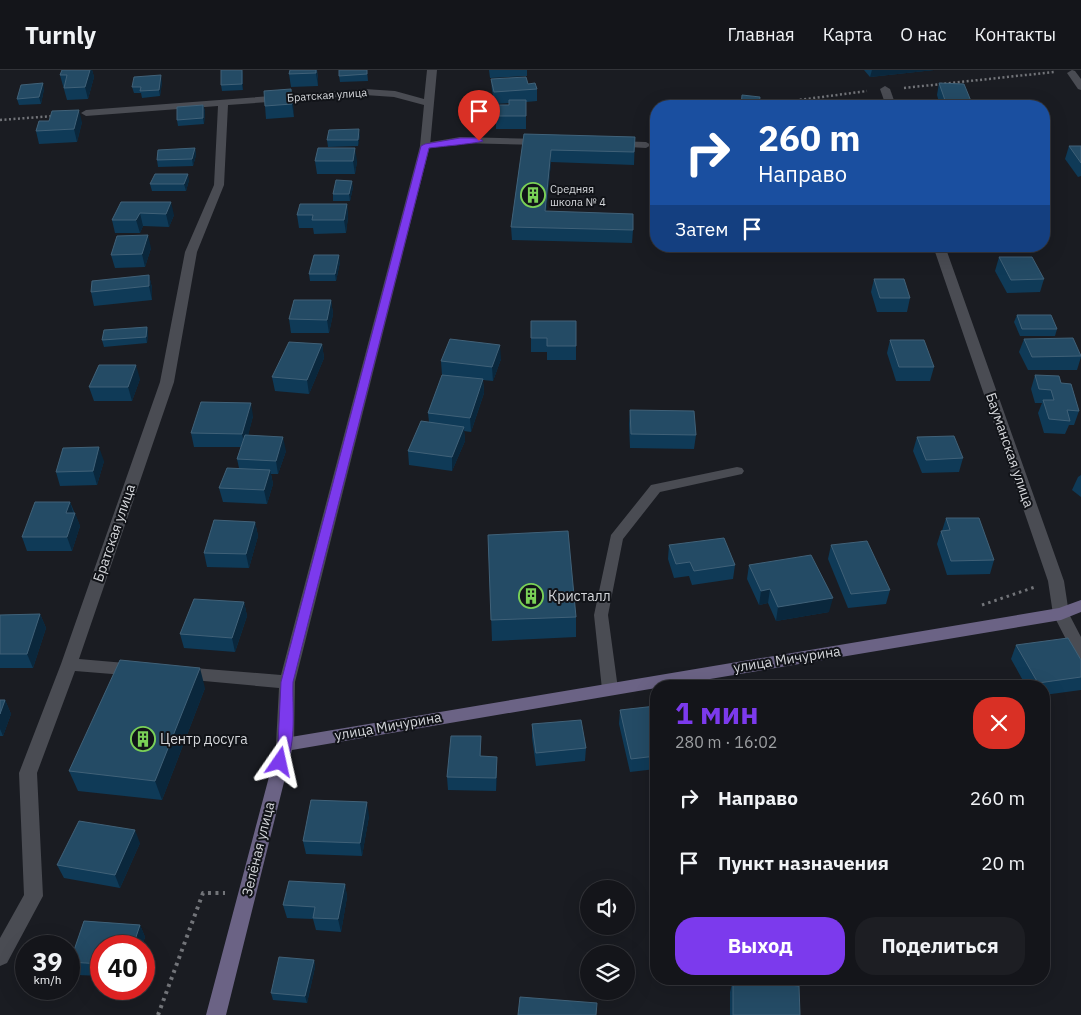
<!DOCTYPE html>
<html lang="ru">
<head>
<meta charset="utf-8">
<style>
	body { margin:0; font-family:"IBM Plex Sans",sans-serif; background:#1d1e23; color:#f1f3f6; height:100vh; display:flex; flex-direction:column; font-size:19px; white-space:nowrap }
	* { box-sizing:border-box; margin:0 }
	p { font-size:16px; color:#9d9fa2 }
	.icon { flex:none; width:28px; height:28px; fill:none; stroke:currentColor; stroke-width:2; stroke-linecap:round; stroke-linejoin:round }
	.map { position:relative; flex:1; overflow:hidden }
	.side { position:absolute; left:650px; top:610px; width:400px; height:305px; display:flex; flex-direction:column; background:#14151a; border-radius:20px; box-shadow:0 5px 20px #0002,0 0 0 1px #333439 }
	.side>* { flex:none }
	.banner { position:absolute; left:650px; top:30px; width:400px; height:152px; border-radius:20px; box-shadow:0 5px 20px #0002,0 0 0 1px #333439; background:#1a4fa0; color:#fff; overflow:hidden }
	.controls { position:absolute; left:580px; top:810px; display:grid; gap:10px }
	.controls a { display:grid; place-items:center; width:55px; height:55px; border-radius:50%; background:#14151a; box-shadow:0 5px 20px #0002,0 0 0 1px #333439; font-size:25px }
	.speed { position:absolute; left:15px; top:865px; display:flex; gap:10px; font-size:25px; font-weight:700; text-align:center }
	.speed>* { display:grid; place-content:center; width:65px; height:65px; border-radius:50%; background:#14151a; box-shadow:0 5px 20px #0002,0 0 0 1px #333439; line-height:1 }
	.speed small { font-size:12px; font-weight:400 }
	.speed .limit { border:8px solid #d22; background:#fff; color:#111 }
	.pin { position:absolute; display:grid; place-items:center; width:42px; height:42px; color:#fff; margin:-51px -21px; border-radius:50% 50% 50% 0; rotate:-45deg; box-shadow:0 0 5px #0007 }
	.pin .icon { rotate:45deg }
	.me { position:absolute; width:55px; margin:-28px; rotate:11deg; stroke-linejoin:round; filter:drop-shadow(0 0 4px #0008) }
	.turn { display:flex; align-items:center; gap:18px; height:105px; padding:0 25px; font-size:22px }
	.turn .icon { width:65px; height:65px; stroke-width:2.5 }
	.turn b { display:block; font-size:35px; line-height:42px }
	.then { display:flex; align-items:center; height:48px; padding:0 25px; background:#0003; gap:10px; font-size:19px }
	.round { display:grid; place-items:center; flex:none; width:52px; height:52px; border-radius:20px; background:#1d1e23 }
	.overview { display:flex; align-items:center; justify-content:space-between; height:85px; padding:0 25px }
	h1 { font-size:30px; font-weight:700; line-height:38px; color:#7c3aed }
	.cta { display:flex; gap:10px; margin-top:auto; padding:10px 25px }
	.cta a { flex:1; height:58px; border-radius:20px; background:#7c3aed; color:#fff; font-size:20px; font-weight:700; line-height:58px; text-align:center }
	.cta a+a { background:#1d1e23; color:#f1f3f6 }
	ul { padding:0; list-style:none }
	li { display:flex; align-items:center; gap:15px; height:65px; padding:0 25px }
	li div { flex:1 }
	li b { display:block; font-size:19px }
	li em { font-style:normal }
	header { display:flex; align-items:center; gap:30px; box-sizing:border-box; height:70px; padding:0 25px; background:#14151a; border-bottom:1px solid #333439 }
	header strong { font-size:24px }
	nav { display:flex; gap:28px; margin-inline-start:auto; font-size:18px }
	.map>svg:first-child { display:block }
</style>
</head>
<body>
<header>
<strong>Turnly</strong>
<nav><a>Главная</a><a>Карта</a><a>О нас</a><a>Контакты</a></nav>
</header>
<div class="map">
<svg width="1081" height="945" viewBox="0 0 1081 945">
	<rect width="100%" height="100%" fill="#1a1c22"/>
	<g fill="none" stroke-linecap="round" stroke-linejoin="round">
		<g stroke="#727479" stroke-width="2.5" stroke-dasharray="2 2.5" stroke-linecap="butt">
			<polyline points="904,18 1054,2"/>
			<polyline points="776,36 776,33 867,21"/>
			<polyline points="0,50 54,46"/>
		</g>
		<polyline stroke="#727479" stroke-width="3" stroke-dasharray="2.5 4" stroke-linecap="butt" points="982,535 1035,517"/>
		<polyline stroke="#727479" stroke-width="4" stroke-dasharray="3 4.5" stroke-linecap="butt" points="158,945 203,823 225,823"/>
		<g fill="#4a4c53" fill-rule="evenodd">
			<polygon points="460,67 541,69 546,72 541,75 460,73 425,79 420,76 425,73"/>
			<polygon points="615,71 646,72 651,75 646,78 612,76 612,72"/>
			<polygon points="737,397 742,398 744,401 742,404 660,422 623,469 608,545 618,619 615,623 610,625 605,623 602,619 594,545 611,465 651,415"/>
		</g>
		<g fill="#4a4c53" fill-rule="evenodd">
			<polygon points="427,0 437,0 430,76 295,612 294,674 291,679 285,681 279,679 276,674 279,618 182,609 176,608 174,603 176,598 182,597 281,605 420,76 424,35 394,27 365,25 228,35 224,115 197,182 174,312 79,589 137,594 143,596 145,600 143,604 137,606 75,601 37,703 43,826 7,893 0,896 0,868 24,825 19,703 61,594 160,312 185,182 214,115 218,36 86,46 81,43 86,40 365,19 395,21 424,29"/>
			<polygon points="1072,0 1075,1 1081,9 1081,20 1078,19 1067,3"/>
			<polygon points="885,16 890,19 896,36 886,36 880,19"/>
			<polygon points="933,176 945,176 1064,511 1069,544 1081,567 1081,589 1075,587 1053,544 1048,511"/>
		</g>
		<polygon fill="#6b6385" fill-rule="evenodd" points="1081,530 1081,542 1061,550 668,616 656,616 656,618 292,680 226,945 206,945 279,669 1059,538"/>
	</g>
	<g fill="#0f3a57">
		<polygon points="62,0 92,0 94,7 88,29 67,30 60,5"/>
		<polygon points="242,0 243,20 222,21 221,15"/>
		<polygon points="290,0 317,0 318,9 318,16 291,17 289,4"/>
		<polygon points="367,0 368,11 340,12 339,6"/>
		<polygon points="489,0 527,0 527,6 490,8"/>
		<polygon points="864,0 934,0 870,7"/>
		<polygon points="491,9 528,14 537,19 537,31 526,32 526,59 496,59 496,35 509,35 509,33 495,34 492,21"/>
		<polygon points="162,12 160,26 142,28 141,23 134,23 132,17"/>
		<polygon points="939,13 973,36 940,36 937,25"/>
		<polygon points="44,19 41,34 19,35 17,29"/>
		<polygon points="291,19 294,47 266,49 265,36"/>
		<polygon points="203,35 205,41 204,54 178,56 177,50"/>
		<polygon points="49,51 82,52 77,72 39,74 36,61"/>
		<polygon points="524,64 635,67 634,95 551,92 546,142 633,160 632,173 512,170 511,157"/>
		<polygon points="360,65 358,76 328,77 327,70"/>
		<polygon points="1069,76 1081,76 1081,106 1078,107 1065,89"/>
		<polygon points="195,78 196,85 193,96 158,97 157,90"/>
		<polygon points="315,91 357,91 355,104 317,104"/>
		<polygon points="189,110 186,121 152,121 150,114"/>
		<polygon points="353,117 350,131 333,131 333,124"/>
		<polygon points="121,132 174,145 169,157 143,156 140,163 115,163 112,150"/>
		<polygon points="347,134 348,147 346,163 314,164 313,158 299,158 297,145"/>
		<polygon points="857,176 887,176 887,180 858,179"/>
		<polygon points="984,176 1018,176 1016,181 986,181"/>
		<polygon points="151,178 145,197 115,198 111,185"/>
		<polygon points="999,187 1044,209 1040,222 1007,223 995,201"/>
		<polygon points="340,192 336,211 310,211 309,204"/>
		<polygon points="149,205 152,218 152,230 94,236 91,222"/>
		<polygon points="874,209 910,228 907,242 877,242 871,222"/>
		<polygon points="331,230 333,244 329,263 291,263 289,249"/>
		<polygon points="1017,245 1057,259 1055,266 1020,266 1014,252"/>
		<polygon points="576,251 576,290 547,290 547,282 531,282 531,268"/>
		<polygon points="147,257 148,263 147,273 104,277 102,270"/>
		<polygon points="1024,269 1081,285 1081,287 1077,300 1028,300 1019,282"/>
		<polygon points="890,270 934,297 930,311 896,311 887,283"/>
		<polygon points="322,274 324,288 309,324 275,321 272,307"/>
		<polygon points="501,289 493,311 483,310 484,323 471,362 464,361 465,371 452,401 409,395 408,381 429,352 428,343 442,305 441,291"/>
		<polygon points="1035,305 1061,313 1079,341 1074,355 1069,355 1065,364 1044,363 1038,343 1042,333 1035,333 1031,319"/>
		<polygon points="140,309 132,331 94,331 89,317"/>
		<polygon points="630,340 696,365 694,379 630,378 629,354"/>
		<polygon points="253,346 248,365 286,381 278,404 271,404 273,414 267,434 223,432 219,418 239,398 237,389 241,377 194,377 191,363"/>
		<polygon points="917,367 963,388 959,402 922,403 913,381"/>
		<polygon points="104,391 97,415 60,416 56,402"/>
		<polygon points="1081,405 1081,427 1072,420 1078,407"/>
		<polygon points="70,432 80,456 72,481 27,481 22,467"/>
		<polygon points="946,448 994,490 990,504 947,505 937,474 941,461 942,461"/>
		<polygon points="255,452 258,466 249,498 207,497 204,483"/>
		<polygon points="488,465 576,547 576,567 492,571"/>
		<polygon points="669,475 735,495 733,509 692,515 689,506 674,508 668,489"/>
		<polygon points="831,475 890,520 886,534 848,538 828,489"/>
		<polygon points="749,495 829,542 776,551 768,533 759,535 747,509"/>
		<polygon points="244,532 247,546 235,582 184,578 180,564"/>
		<polygon points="40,544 46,558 33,598 0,598 0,545"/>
		<polygon points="1016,575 1081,590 1081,620 1044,625 1044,616 1026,616 1011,589"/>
		<polygon points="205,618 162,730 78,721 69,701"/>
		<polygon points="0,630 5,630 11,644 3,666 0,666"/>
		<polygon points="656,636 656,699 630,702 619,654 620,640"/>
		<polygon points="532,654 586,678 585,691 536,696 532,668"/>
		<polygon points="481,666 481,686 497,687 497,700 496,721 448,720 447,707"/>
		<polygon points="369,746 362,786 306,784 303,771"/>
		<polygon points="140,773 120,818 64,808 57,795"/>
		<polygon points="345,814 347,827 341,862 316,860 313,849 287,848 283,835"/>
		<polygon points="84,851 140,855 145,867 142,876 101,876 101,906 77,905 70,892"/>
		<polygon points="314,890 315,897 307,933 273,930 271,923"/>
		<polygon points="733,910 800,945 730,945 730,922"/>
	</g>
	<g fill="#0a273c">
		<polygon points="90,0 92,0 94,7 88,29 85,17"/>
		<polygon points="242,0 243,5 243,20 242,14"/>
		<polygon points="316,0 318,9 318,16 316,3"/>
		<polygon points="872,0 934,0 870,7"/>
		<polygon points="161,5 162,12 160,26 159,20"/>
		<polygon points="43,13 44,19 41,34 39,27"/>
		<polygon points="291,19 293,31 294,47 292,34"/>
		<polygon points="203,35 205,41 204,54 203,48"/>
		<polygon points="79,40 82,52 77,72 74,59"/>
		<polygon points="359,59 360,65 358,76 358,70"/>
		<polygon points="195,78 196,85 193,96 192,89"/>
		<polygon points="355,78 357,91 355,104 353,91"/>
		<polygon points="551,80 551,92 545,155 545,141"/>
		<polygon points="188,104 189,110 186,121 184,114"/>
		<polygon points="352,111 353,117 350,131 349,124"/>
		<polygon points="171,132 174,145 169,157 166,144"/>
		<polygon points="347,134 348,147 346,163 344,150"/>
		<polygon points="140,143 143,156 140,163 136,150"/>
		<polygon points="148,165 151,178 145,197 142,184"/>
		<polygon points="339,185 340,192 336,211 335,204"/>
		<polygon points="149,205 152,218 152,230 149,216"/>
		<polygon points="331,230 333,244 329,263 327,250"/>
		<polygon points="147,257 148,263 147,273 146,267"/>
		<polygon points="322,274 324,288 309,324 307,310"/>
		<polygon points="500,275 501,289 493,311 492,297"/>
		<polygon points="136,295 140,309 132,331 128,317"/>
		<polygon points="483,309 484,323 471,362 470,348"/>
		<polygon points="251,333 253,346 245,378 242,364"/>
		<polygon points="464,357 465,371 452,401 452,387"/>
		<polygon points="283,367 286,381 278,404 276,391"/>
		<polygon points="99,377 104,391 97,415 93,401"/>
		<polygon points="270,400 273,414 267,434 264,420"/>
		<polygon points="70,432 74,445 75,443 80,456 72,481 67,467 66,443"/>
		<polygon points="255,452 258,466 249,498 246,484"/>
		<polygon points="770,519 768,533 759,535 761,521"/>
		<polygon points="833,528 829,542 776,551 778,537"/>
		<polygon points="244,532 247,546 235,582 232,568"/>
		<polygon points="40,544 46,558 33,598 27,584"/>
		<polygon points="200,598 205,618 162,730 155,711"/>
		<polygon points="5,630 11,644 3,666 0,659 0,644"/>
		<polygon points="481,666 481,680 480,700 480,686"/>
		<polygon points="497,687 497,700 496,721 496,708"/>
		<polygon points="367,732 369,746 362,786 360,773"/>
		<polygon points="135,760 140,773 120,818 115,805"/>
		<polygon points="345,814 347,827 341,862 338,849"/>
		<polygon points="140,855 145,867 142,876 133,876"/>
		<polygon points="314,890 315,897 307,933 305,926"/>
	</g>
	<g fill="#244b65" stroke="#406178">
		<polygon points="62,0 90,0 85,17 64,18 67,5 60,5"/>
		<polygon points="221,0 242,0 242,14 221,15"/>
		<polygon points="290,0 316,0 316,3 289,4"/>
		<polygon points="339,0 367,0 367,4 339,6"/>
		<polygon points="161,5 159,20 140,21 141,17 132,17 134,7"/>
		<polygon points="526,7 528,14 535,13 537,19 494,22 491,9"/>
		<polygon points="43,13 39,27 17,29 21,15"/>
		<polygon points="939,13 964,14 973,36 947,36"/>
		<polygon points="291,19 292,34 265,36 264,21"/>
		<polygon points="742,25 760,27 759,36 741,36"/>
		<polygon points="509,30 526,30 526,46 496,46 496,35 509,35"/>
		<polygon points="813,31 851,32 852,36 814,36"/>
		<polygon points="203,35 203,48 177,50 177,37"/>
		<polygon points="79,40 74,59 36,61 39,51 49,51 52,41"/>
		<polygon points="359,59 358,70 327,70 329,60"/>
		<polygon points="524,64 635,67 634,82 551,80 545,141 633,144 633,160 511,157"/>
		<polygon points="1069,76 1081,76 1081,93"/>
		<polygon points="195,78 192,89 157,90 158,80"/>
		<polygon points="318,78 355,78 353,91 315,91"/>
		<polygon points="155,104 188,104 184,114 150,114"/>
		<polygon points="336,110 352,111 349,124 333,124"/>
		<polygon points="121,132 171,132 166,144 140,143 136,150 112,150"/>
		<polygon points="300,134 347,134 344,150 312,150 313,145 297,145"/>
		<polygon points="148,165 142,184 111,185 117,166"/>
		<polygon points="314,185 339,185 335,204 309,204"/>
		<polygon points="999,187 1032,187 1044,209 1011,210"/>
		<polygon points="149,205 149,216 91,222 92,211"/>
		<polygon points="874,209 904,209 910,228 880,228"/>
		<polygon points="294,230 331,230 327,250 289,249"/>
		<polygon points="1017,245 1051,245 1057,259 1022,259"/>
		<polygon points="531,251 576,251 576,276 547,276 547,268 531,268"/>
		<polygon points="147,257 146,267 102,270 104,260"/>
		<polygon points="1073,268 1081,286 1032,287 1024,269"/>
		<polygon points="450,269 500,275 492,297 441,291"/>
		<polygon points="890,270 924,270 934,297 899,297"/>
		<polygon points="289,272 322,274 307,310 272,307"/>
		<polygon points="99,295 136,295 128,317 89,317"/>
		<polygon points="442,305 483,309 470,348 428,343"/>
		<polygon points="1035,305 1059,306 1061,313 1071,314 1079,341 1067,340 1070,351 1049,349 1043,330 1054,330 1051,320 1039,319"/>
		<polygon points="201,332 251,333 242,364 191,363"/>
		<polygon points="630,340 694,341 696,365 631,364"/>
		<polygon points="421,351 464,357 452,387 408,381"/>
		<polygon points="245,365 283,367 276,391 237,389"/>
		<polygon points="954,366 963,388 926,390 917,367"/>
		<polygon points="99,377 93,401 56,402 63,378"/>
		<polygon points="227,398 270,400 264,420 219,418"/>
		<polygon points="35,432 70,432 66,443 75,443 67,467 22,467"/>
		<polygon points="946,448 979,448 994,490 951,491 941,461 950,460"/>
		<polygon points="214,450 255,452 246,484 204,483"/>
		<polygon points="568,461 576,547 491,550 488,465"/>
		<polygon points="724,468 735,495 694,501 690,492 676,494 669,475"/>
		<polygon points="867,471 890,520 851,524 831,475"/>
		<polygon points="811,485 833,528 778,537 770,519 761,521 749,495"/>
		<polygon points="194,529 244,532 232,568 180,564"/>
		<polygon points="40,544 27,584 0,584 0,545"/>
		<polygon points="1068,568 1081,590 1081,607 1038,613 1016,575"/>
		<polygon points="120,590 200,598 155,711 69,701"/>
		<polygon points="866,611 869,616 835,616"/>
		<polygon points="0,630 5,630 0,644"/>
		<polygon points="656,636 656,686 631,689 620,640"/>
		<polygon points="581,650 586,678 536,683 532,654"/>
		<polygon points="451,666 481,666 480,686 497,687 496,708 447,707"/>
		<polygon points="311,730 367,732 360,773 303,771"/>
		<polygon points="79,751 135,760 115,805 57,795"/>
		<polygon points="289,811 345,814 338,849 313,848 315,837 283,835"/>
		<polygon points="84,851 140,855 133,876 101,876 101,894 70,892"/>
		<polygon points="279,887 314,890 305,926 271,923"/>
		<polygon points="733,910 799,916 800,945 733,945"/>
		<polygon points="520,927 597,933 596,945 518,945"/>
	</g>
	<path fill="#7c3aed" stroke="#51269a" d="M460 68H479L483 71C480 73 437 77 429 78L293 612C292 638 297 672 285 696L280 698 275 696 273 692 278 674 281 612 421 76 425 74Z"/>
	<defs>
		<symbol id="building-ring" viewBox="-11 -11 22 22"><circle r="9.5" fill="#111318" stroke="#7ad157" stroke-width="1.5"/><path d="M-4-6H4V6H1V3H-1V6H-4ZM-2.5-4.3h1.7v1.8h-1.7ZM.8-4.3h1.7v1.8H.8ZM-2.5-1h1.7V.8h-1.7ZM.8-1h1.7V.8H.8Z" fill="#7ad157"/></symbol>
	</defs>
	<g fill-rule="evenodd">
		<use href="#building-ring" x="519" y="111" width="28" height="28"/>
		<use href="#building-ring" x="517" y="512" width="28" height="28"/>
		<use href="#building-ring" x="129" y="655" width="28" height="28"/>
	</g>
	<g text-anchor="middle" stroke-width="4" stroke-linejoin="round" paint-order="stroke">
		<g font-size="11" fill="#d5d7db" stroke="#111318">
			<text transform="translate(327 25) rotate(-4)" y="4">Братская улица</text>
		</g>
		<g font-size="11" fill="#d5d7db" stroke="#111318" text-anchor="start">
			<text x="550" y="123">Средняя<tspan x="550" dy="13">школа № 4</tspan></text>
		</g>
		<g font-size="14" fill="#d5d7db" stroke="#111318">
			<text transform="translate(1010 380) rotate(71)" y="5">Бауманская улица</text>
			<text transform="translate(114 463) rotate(-71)" y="5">Братская улица</text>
			<text transform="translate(787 589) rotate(-9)" y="5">улица Мичурина</text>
			<text transform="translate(388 656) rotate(-10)" y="5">улица Мичурина</text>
			<text transform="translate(258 779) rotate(-76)" y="5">Зелёная улица</text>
		</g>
		<g font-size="14" fill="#d5d7db" stroke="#111318" text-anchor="start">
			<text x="548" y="531">Кристалл</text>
			<text x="160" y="674">Центр досуга</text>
		</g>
	</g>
</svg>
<div class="controls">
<a><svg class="icon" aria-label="sound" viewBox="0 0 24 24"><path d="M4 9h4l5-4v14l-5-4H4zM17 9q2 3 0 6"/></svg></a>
<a><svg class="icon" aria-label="layers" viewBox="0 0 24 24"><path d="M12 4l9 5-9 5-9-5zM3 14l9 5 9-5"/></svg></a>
</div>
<div class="speed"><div>39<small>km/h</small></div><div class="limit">40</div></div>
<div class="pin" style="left:479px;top:71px;background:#d93025"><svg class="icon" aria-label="arrive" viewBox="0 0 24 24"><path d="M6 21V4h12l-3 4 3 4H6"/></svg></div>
<svg class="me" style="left:280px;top:692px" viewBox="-20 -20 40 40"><path d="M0-17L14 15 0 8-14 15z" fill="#7c3aed" stroke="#fff" stroke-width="4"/></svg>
<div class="banner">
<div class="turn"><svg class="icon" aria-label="right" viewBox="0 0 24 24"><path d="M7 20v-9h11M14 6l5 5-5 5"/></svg><div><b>260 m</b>Направо</div></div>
<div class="then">Затем<svg class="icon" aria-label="arrive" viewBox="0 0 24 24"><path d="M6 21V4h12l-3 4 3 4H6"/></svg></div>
</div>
<section class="side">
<div class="overview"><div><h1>1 мин</h1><p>280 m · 16:02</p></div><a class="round" style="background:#d93025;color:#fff"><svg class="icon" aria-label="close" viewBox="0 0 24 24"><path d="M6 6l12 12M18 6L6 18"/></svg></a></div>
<ul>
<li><svg class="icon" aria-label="right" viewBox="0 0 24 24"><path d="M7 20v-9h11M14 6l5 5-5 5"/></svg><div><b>Направо</b></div><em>260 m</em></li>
<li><svg class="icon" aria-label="arrive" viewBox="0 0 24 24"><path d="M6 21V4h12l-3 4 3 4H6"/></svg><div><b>Пункт назначения</b></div><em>20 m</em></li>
</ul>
<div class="cta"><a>Выход</a><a>Поделиться</a></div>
</section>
</div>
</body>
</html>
